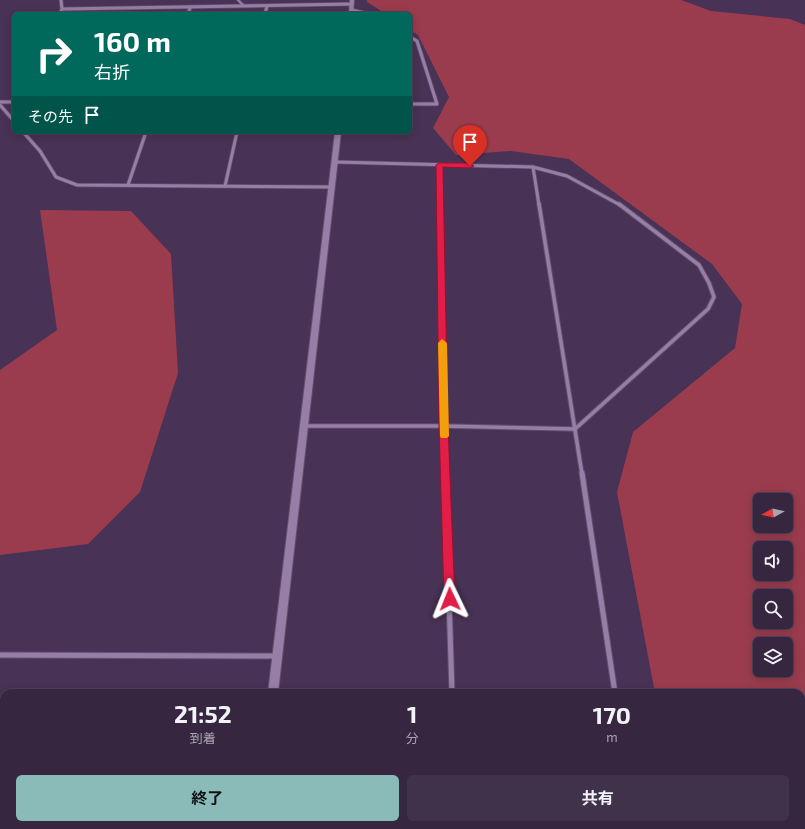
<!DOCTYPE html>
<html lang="ja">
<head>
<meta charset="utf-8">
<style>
	body { margin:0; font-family:"Exo 2","Noto Sans JP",sans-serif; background:#41324b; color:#f1f3f6; height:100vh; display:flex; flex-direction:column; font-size:15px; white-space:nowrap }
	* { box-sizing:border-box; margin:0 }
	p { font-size:13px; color:#aaa5b1 }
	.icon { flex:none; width:22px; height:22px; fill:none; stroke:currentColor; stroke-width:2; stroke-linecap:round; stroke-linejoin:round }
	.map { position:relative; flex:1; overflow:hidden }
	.side { position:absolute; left:0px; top:689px; width:805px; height:140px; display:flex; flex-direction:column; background:#362640; border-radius:12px 12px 0 0; box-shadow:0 2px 10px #0003,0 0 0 1px #504359 }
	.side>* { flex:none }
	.banner { position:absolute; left:12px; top:12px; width:400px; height:122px; border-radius:6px; box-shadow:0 2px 10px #0003,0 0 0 1px #504359; background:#00695c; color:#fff; overflow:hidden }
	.needle { width:26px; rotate:262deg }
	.fabs { position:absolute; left:753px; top:493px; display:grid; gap:8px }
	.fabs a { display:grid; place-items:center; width:40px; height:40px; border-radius:6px; background:#362640; box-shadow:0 2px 10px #0003,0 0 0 1px #504359; font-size:20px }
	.pin { position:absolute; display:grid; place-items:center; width:34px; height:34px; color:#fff; margin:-41px -17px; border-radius:50% 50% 50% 0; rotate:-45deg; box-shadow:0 0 4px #0007 }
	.pin .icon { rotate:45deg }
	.me { position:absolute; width:44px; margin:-22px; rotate:358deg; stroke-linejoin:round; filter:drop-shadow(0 0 3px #0008) }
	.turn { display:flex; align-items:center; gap:14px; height:84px; padding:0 16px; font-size:18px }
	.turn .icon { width:52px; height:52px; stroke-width:2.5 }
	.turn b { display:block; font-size:28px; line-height:34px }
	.then { display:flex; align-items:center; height:38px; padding:0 16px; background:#0003; gap:8px; font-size:15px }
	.eta { display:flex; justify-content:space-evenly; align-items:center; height:68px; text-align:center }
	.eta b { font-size:24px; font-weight:700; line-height:28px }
	.button { display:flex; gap:8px; margin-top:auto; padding:8px 16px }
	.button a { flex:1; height:46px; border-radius:6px; background:#8bbbb9; color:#111; font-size:16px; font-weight:700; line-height:46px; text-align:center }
	.button a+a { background:#41324b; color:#f1f3f6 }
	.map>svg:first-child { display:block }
</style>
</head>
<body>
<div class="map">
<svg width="805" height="829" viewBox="0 0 805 829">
	<rect width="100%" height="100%" fill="#483255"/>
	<g fill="#9a3c4e" fill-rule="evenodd">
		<path d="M367 0H681L711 11 790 19 805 25V829H699L697 825H801V693H655L617 492 633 432 735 348 742 304 712 264 569 159 511 151 456 155 433 128 449 97 418 35 410 30V14H386L367 2ZM760 500H786V526H760ZM760 548H786V574H760ZM760 596H786V622H760ZM760 644H786V670H760Z"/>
		<polygon points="40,210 131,211 171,254 178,373 140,492 88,544 0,555 0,370 57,330"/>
	</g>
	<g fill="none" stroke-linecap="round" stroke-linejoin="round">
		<defs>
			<polyline id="lane" points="238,0 244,6"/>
			<g id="street-far2">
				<polyline points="61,0 62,9"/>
				<polyline points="352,10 369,14"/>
				<polyline points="60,14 62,9 352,4"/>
				<polyline points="188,14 190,8"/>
				<polyline points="265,14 267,6"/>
				<polyline points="410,37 417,41 437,104 410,104"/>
				<polyline points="0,102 14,102"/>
				<polyline points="0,105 14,121"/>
				<polyline points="23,132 40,151 56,177 77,185 332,187"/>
				<polyline points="335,162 533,167 567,176 620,205"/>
				<polyline points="439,165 440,205"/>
				<polyline points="533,167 539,205"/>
				<polyline points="128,185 146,132"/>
				<polyline points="225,186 237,132"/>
			</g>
			<g id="street-far1">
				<polyline points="440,204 445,474"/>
				<polyline points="539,204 582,474"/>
				<polyline points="303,426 444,426 575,429 708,309 714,297 709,283 699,265 619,204"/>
			</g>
			<g id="street">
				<polyline points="445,473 452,693"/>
				<polyline points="582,473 615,693"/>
				<polyline points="0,655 277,656"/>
				<polyline points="457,825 457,829"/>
				<polyline points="634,825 635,829"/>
			</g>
			<g id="secondary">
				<polygon points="350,0 354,0 353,14 349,14"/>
				<polygon points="335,132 341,132 278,693 268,693"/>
				<polygon points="254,825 266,825 265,829 253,829"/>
			</g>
		</defs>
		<use href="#lane" stroke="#624f6d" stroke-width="3.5"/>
		<use href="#street-far2" stroke="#624f6d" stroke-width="4.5"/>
		<use href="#street-far1" stroke="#624f6d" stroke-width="5.5"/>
		<use href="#street" stroke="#624f6d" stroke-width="7"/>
		<use href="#secondary" stroke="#624f6d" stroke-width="2"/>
		<use href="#lane" stroke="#967ea6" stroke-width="2"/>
		<use href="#street-far2" stroke="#967ea6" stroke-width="3"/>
		<use href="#street-far1" stroke="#967ea6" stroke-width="3.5"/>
		<use href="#street" stroke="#967ea6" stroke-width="5"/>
		<use href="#secondary" fill="#967ea6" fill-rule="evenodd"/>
	</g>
	<polygon fill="#e11d48" stroke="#92132f" points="439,163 470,163 474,166 470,168 443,167 448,426 455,599 453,602 450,604 446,602 444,599 439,426 436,165"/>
	<polygon fill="#f59e0b" points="442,339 447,343 449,436 447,438 441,438 440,436 438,343"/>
</svg>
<div class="fabs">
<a><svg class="needle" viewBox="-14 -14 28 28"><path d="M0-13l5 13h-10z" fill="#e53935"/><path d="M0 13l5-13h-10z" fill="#aaa5b1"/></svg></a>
<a><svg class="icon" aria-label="sound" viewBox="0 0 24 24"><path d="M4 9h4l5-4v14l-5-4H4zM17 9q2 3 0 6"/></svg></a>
<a><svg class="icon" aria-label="search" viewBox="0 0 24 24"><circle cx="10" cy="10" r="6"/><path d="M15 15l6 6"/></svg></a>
<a><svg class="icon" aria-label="layers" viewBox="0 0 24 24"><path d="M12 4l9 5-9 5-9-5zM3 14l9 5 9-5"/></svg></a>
</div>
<div class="pin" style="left:470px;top:166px;background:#d93025"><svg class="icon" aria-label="arrive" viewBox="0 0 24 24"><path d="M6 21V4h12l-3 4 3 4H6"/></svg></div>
<svg class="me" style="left:450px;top:599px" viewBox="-20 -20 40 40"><path d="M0-17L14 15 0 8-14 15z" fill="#e11d48" stroke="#fff" stroke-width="4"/></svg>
<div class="banner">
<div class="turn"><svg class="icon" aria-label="right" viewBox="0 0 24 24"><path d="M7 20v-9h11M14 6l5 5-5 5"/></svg><div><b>160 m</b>右折</div></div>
<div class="then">その先<svg class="icon" aria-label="arrive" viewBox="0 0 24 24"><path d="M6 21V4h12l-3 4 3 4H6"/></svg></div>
</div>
<section class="side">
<div class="eta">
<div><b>21:52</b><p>到着</p></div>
<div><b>1</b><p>分</p></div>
<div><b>170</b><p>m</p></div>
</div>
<div class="button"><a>終了</a><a>共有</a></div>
</section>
</div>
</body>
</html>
